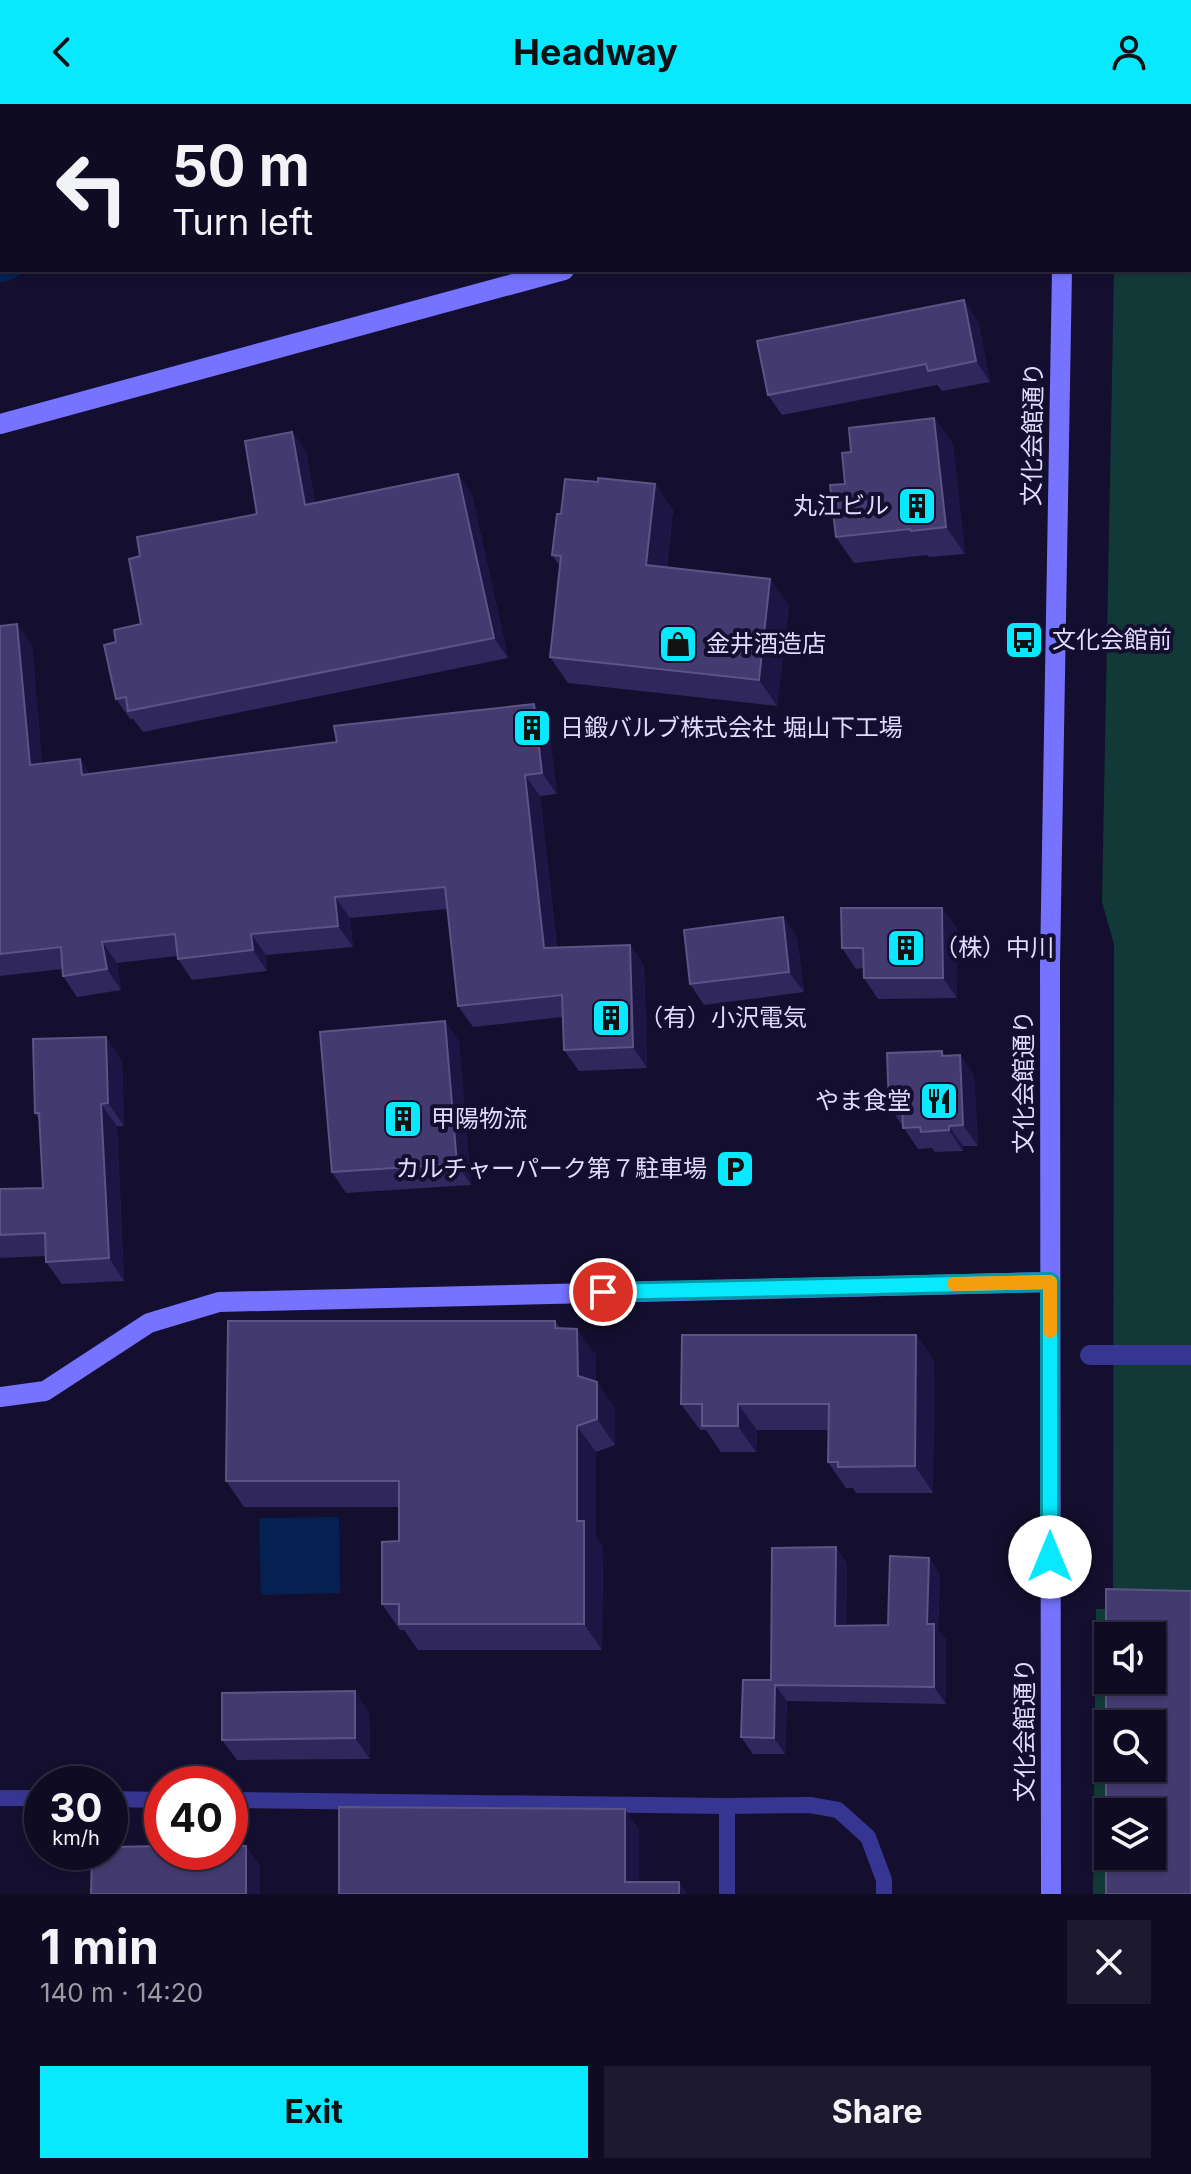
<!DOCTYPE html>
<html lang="en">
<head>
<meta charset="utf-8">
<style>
	body { margin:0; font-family:Inter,"Noto Sans JP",sans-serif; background:#1d192f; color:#f1f3f6; height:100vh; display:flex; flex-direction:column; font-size:30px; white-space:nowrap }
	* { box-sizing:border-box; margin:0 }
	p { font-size:26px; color:#9b9ba5 }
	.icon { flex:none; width:44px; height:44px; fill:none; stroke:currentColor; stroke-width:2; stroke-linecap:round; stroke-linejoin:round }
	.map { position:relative; height:1790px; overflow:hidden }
	.sheet { display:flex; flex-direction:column; background:#0f0b22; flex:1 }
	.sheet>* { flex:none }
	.top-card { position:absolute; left:0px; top:0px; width:1192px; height:168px; box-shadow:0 2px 6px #0004,0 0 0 2px #2f2b40; background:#0f0b22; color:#f1f3f6; overflow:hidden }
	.controls { position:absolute; left:1094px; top:1518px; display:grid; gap:16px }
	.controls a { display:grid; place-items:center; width:72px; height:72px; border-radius:0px; background:#0f0b22; box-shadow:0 2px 6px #0004,0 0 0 2px #2f2b40; font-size:40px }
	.speed { position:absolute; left:24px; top:1662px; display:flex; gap:16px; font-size:40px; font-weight:700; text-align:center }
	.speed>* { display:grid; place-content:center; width:104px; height:104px; border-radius:50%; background:#0f0b22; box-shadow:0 2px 6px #0004,0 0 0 2px #2f2b40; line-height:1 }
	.speed small { font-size:20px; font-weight:400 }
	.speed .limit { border:12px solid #d22; background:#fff; color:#111 }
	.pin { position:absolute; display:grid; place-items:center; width:68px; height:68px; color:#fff; margin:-34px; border:4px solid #fff; border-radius:50%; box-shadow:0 2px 8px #0007 }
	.me { position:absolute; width:88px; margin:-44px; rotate:0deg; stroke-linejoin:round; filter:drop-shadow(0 0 6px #0008) }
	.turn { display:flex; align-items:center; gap:28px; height:168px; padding:0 40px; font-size:36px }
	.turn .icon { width:104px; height:104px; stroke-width:2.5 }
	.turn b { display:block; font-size:56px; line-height:68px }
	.round { display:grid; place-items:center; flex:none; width:84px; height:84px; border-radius:0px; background:#1d192f }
	.headline { display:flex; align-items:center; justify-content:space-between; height:136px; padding:0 40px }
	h1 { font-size:48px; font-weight:700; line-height:60px }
	.primary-button { display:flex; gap:16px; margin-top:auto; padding:16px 40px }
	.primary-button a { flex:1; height:92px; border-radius:0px; background:#08e9ff; color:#111; font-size:32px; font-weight:700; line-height:92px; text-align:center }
	.primary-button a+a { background:#1d192f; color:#f1f3f6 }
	header { display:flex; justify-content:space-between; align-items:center; height:104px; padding:0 40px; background:#08e9ff; color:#111; font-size:36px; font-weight:700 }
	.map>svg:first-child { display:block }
</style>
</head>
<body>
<header><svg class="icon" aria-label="back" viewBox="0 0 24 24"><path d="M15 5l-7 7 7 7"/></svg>Headway<svg class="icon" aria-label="person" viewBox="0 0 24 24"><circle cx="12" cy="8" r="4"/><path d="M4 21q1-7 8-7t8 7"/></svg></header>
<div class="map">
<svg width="1191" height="1790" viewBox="0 0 1191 1790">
	<rect width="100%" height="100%" fill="#140f2e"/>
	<path fill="#113937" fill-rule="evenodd" d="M1191 51V1790H1093L1096 1505H1113L1114 840 1102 798 1114 166H1190ZM1108 1532H1152V1576H1108ZM1108 1620H1152V1664H1108ZM1108 1708H1152V1752H1108Z"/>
	<polygon fill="#052151" points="339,1413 340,1489 261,1491 259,1414"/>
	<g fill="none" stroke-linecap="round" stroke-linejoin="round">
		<g stroke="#052151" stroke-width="60">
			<polyline points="567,2 573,0"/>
			<polyline points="0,148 2,147"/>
		</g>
		<g stroke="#373592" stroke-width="16">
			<polyline points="0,1694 42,1694"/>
			<polyline points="110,1695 162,1696"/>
			<polyline points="230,1696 727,1702 810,1701 838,1706 868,1733 884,1776 884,1790"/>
			<polyline points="727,1702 727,1790"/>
		</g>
		<polyline stroke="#373592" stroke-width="20" points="1090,1251 1191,1251"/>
		<g stroke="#7573ff" stroke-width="20">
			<polyline points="1064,0 1064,2"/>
			<polyline points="43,2 50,0"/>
			<polyline points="1190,14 1191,14"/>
			<polyline points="0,15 2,14"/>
			<polyline points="0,320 564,166"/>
			<polyline points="0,1293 45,1287 149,1219 219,1198 1050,1178"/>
			<polyline points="1051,1790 1050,860 1062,166"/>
		</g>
	</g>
	<g fill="#30275d">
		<polygon points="978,217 990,278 942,287 937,281 782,311 768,291"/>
		<polygon points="934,314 953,340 965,450 929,453 927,451 854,459 836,433 851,348"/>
		<polygon points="292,328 306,348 315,399 458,370 472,391 508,554 143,628 133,615 130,615 116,595 116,538 141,520 257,410"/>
		<polygon points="598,378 655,380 673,406 667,463 770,475 789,501 777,602 568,579 550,553 560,462 552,451 561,410"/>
		<polygon points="0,522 32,541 42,660 90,670 337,638 534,600 548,620 557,690 540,692 557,844 630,841 644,862 647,964 579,967 564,946 563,913 473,923 458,902 447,805 350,814 353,843 266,851 267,867 192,876 178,855 177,852 117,859 121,886 77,893 63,872 62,865 0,872"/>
		<polygon points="942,804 957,824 957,894 878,895 864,874 863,864 856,865 842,844"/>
		<polygon points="783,813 797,834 804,888 704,901 690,880"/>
		<polygon points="445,917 459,938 471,1081 346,1089 332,1068"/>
		<polygon points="942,947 945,952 960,951 974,972 978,1042 963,1042 963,1047 935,1048 932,1044 918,1045 889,1002"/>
		<polygon points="122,956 124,1022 117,1022 124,1177 62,1180 46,1158 46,1152 0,1154 0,1085 43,1084 39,1015 35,1009"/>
		<polygon points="555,1217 560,1224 596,1251 596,1278 615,1304 615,1341 596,1348 596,1433 603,1443 602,1546 418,1546 404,1526 400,1526 382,1500 399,1437 399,1403 244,1403 226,1377"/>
		<polygon points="916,1231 934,1257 933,1389 856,1389 853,1384 846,1384 828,1358 829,1326 757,1326 756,1348 721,1348 706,1326 700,1326 681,1300"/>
		<polygon points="836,1443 847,1460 846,1522 888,1521 929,1454 940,1470 938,1526 946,1536 946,1600 787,1597 785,1650 753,1650 741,1633"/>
		<polygon points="369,1608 370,1655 237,1656 222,1636"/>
	</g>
	<g fill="#1d1543">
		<polygon points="964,196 978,217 990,278 976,257"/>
		<polygon points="934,314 953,340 965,450 946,423"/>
		<polygon points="292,328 306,348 319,421 305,401"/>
		<polygon points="458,370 472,391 508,554 494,534"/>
		<polygon points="655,380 673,406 664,487 646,461"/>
		<polygon points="770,475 789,501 777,602 759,576"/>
		<polygon points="17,520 32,541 44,682 30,661"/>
		<polygon points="534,600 548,620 557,690 542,669"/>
		<polygon points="80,655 95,676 82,671"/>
		<polygon points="525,671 540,692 559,865 544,844"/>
		<polygon points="335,793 350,814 353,843 338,822"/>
		<polygon points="942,804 957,824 957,894 943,874"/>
		<polygon points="783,813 797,834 804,888 789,868"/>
		<polygon points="251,830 266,851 267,867 253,846"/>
		<polygon points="102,838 117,859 121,886 107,865"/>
		<polygon points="630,841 644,862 647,964 633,943"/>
		<polygon points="445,917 459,938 471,1081 457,1060"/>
		<polygon points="106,933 122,956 124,1022 108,999"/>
		<polygon points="960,951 974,972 978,1042 963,1021"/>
		<polygon points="101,1000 117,1022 124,1177 109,1154"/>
		<polygon points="949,1022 963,1042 963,1047 949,1026"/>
		<polygon points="577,1225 596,1251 596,1299 578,1272"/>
		<polygon points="916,1231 934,1257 933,1389 915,1362"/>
		<polygon points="597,1278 615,1304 615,1341 597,1315"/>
		<polygon points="738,1300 757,1326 756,1348 738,1322"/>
		<polygon points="577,1322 596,1348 596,1433 603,1443 602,1546 584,1520 577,1417"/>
		<polygon points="836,1443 847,1460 846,1538 835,1522"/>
		<polygon points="929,1454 940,1470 938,1526 946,1536 946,1600 934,1583 927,1520"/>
		<polygon points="775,1581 787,1597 785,1650 774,1634"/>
		<polygon points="355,1587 369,1608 370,1655 355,1634"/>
		<polygon points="625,1705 639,1725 639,1790 625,1778"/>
		<polygon points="246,1742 260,1762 260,1790 246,1790"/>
		<polygon points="679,1778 688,1790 679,1790"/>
	</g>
	<g fill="#433a6f" stroke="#5b5485" stroke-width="2" fill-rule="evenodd">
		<polygon points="964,196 976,257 928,267 926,260 768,291 757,237"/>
		<polygon points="934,314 946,423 911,427 910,425 836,433 830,381 845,380 842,349 851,348 849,324"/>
		<polygon points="292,328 305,401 458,370 494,534 128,607 126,593 116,595 104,541 116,538 114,526 141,520 129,455 140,452 137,433 257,410 245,337"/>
		<polygon points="598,374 655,380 646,461 770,475 759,576 550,553 561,452 552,451 557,410 561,410 565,375 598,378"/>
		<polygon points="17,520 30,661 80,655 82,671 337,638 334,622 534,600 542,669 525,671 544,844 630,841 633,943 564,946 562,891 458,902 445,783 335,793 338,822 251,830 253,846 178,855 175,830 102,838 107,865 63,872 61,843 0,850 0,522"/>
		<polygon points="841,804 942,804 943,874 864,874 863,844 842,844"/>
		<polygon points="783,813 789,868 690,880 684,826"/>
		<polygon points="445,917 457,1060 332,1068 320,928"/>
		<polygon points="106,933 108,999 101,1000 109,1154 46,1158 45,1129 0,1131 0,1085 43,1084 39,1009 35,1009 33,935"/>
		<polygon points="942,947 942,952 960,951 963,1021 949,1022 949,1026 921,1028 920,1023 903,1024 902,1002 889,1002 887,949"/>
		<polygon points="228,1217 555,1217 555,1224 577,1225 578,1272 597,1278 597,1315 577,1322 577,1417 584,1417 584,1520 399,1520 399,1500 382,1500 382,1438 399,1437 399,1377 226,1377"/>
		<polygon points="682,1231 916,1231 915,1362 838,1363 838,1358 828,1358 829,1300 738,1300 738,1322 702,1322 702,1300 681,1300"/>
		<polygon points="836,1443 835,1522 888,1521 890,1452 929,1454 927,1520 934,1520 934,1583 775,1581 774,1634 741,1633 743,1576 771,1576 772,1444"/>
		<path d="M1106 1485 1191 1487V1790H1106ZM1108 1532H1152V1576H1108ZM1108 1620H1152V1664H1108ZM1108 1708H1152V1752H1108Z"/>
		<polygon points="355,1587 355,1634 222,1636 222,1589"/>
		<polygon points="339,1703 625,1705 625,1778 679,1778 679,1790 339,1790"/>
		<polygon points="162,1742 162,1748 230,1748 230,1742 246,1742 246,1790 91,1790 92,1748 110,1748 110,1743"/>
	</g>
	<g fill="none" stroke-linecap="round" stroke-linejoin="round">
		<defs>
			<polyline id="route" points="603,1188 1050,1178 1050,1453"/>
		</defs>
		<use href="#route" stroke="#0597a6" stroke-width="20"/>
		<use href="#route" stroke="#08e9ff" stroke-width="14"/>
		<polyline stroke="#f59e0b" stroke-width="14" points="954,1180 1050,1178 1050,1227"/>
	</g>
	<defs>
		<symbol id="building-square" viewBox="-11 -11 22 22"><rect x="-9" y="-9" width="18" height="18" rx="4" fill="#08e9ff" stroke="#140f2e"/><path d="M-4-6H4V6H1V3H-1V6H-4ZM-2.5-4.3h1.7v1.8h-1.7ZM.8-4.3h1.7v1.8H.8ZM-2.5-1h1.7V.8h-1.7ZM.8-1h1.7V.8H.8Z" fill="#111"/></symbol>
		<symbol id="bus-square" viewBox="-11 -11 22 22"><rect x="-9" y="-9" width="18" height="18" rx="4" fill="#08e9ff" stroke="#140f2e"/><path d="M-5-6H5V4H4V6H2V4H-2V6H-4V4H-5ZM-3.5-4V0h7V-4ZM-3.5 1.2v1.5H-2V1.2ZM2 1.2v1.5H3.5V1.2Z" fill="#111"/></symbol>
		<symbol id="shop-square" viewBox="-11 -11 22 22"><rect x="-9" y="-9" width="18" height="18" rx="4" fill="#08e9ff" stroke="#140f2e"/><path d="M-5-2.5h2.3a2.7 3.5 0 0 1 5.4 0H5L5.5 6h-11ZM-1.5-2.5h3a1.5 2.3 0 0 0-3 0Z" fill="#111"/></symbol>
		<symbol id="restaurant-square" viewBox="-11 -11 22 22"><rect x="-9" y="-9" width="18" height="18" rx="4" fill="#08e9ff" stroke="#140f2e"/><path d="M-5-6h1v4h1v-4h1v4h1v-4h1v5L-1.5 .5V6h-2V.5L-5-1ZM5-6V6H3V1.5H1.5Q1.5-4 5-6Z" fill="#111"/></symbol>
		<symbol id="parking-square" viewBox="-11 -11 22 22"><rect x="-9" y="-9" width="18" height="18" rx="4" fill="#08e9ff" stroke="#140f2e"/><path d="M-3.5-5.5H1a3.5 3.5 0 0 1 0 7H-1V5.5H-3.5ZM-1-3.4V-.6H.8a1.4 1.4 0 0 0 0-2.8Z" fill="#111"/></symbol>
	</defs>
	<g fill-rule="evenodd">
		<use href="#building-square" x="895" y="380" width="44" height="44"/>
		<use href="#bus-square" x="1002" y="514" width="44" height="44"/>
		<use href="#shop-square" x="656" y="518" width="44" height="44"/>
		<use href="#building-square" x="510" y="602" width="44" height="44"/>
		<use href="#building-square" x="884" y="822" width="44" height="44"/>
		<use href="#building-square" x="589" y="892" width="44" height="44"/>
		<use href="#restaurant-square" x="917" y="975" width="44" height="44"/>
		<use href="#building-square" x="381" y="993" width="44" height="44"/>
		<use href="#parking-square" x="713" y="1043" width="44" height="44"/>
	</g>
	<g text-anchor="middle" stroke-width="8" stroke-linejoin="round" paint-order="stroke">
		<g font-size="24" fill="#dfdcff" stroke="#140f2e">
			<text transform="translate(1033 330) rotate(-89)" y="8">文化会館通り</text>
			<text transform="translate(1024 978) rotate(-90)" y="8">文化会館通り</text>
			<text transform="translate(1025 1626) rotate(-90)" y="8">文化会館通り</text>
		</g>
		<g font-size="24" fill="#dfdcff" stroke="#140f2e" text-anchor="start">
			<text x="889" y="410" text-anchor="end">丸江ビル</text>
			<text x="1052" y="544">文化会館前</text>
			<text x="706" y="548">金井酒造店</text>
			<text x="560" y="632">日鍛バルブ株式会社 堀山下工場</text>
			<text x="934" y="852">（株）中川</text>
			<text x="639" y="922">（有）小沢電気</text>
			<text x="911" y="1005" text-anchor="end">やま食堂</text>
			<text x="431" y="1023">甲陽物流</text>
			<text x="707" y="1073" text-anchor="end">カルチャーパーク第７駐車場</text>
		</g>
	</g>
</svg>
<div class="controls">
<a><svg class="icon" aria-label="sound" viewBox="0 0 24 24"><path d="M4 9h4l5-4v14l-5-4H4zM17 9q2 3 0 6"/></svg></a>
<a><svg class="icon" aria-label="search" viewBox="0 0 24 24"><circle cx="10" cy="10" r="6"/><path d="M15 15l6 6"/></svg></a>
<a><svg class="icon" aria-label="layers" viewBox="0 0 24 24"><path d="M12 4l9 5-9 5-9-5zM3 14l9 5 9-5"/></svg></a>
</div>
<div class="speed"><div>30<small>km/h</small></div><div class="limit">40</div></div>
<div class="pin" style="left:603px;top:1188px;background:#d93025"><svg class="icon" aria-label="arrive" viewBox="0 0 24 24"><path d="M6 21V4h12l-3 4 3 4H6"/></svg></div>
<svg class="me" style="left:1050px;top:1453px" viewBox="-20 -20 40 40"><circle r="19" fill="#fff"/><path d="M0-13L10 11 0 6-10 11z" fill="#08e9ff"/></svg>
<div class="top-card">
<div class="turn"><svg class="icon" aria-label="left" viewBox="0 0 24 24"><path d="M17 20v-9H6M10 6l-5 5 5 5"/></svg><div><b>50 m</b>Turn left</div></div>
</div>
</div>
<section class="sheet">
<div class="headline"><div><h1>1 min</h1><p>140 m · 14:20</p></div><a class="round"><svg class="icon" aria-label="close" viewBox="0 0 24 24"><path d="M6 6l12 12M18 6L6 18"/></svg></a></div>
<div class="primary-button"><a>Exit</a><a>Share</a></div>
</section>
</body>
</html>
